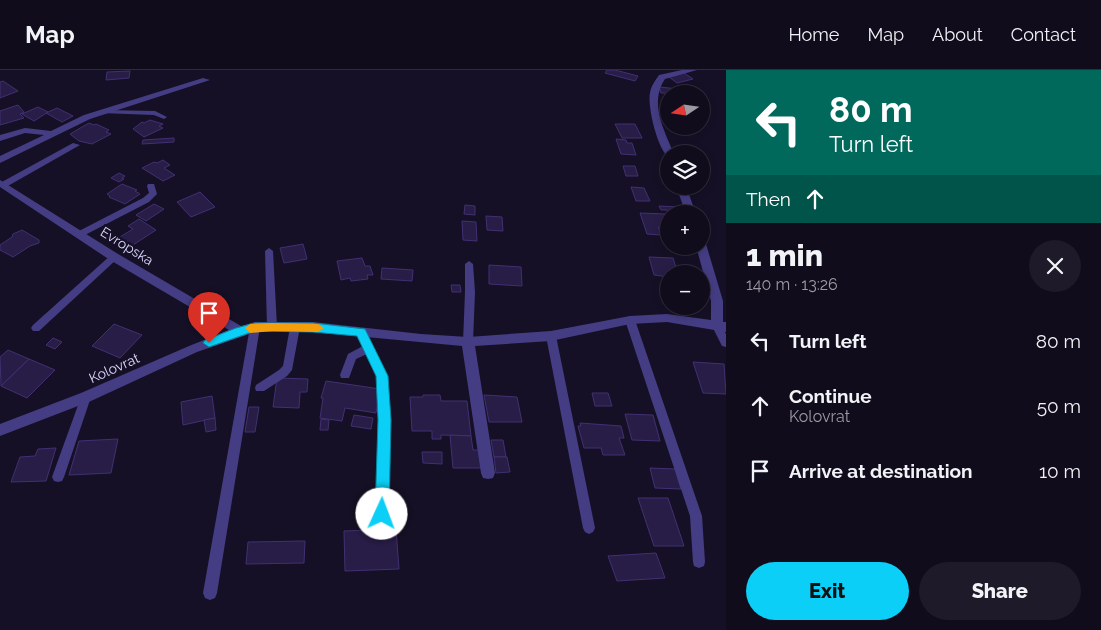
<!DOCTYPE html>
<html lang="en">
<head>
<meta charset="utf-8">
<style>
	body { margin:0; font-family:Raleway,sans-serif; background:#1e1a29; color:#f1f3f6; height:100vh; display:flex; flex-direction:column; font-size:19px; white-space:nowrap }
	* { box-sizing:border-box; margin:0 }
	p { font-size:16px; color:#9c9ba3 }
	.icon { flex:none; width:28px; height:28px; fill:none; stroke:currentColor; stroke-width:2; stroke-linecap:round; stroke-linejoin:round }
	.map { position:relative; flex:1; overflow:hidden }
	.drawer { display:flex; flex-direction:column; background:#100c1c; width:375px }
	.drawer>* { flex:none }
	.hud { background:#00695c; color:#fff; overflow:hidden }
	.needle { width:32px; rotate:257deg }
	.buttons { position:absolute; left:660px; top:15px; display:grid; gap:10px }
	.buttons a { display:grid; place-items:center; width:50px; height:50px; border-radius:50%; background:#100c1c; box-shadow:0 2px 8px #0003,0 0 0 1px #302c3b; font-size:25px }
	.pin { position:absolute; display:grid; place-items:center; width:42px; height:42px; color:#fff; margin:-51px -21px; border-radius:50% 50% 50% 0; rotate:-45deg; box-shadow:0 0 5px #0007 }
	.pin .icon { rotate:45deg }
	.me { position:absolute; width:55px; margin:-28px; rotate:2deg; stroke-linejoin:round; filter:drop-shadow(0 0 4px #0008) }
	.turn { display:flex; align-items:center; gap:18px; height:105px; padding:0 20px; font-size:22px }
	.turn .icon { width:65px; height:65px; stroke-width:2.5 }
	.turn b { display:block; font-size:35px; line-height:42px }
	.then { display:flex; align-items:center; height:48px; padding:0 20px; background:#0003; gap:10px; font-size:19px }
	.round { display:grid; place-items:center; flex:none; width:52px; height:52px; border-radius:26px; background:#1e1a29 }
	.head { display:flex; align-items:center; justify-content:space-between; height:85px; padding:0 20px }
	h1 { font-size:30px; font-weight:800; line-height:38px }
	.button { display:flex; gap:10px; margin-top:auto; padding:10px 20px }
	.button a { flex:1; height:58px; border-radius:30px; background:#0bcff6; color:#111; font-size:20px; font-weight:800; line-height:58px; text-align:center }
	.button a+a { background:#1e1a29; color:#f1f3f6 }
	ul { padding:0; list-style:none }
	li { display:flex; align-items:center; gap:15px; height:65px; padding:0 20px }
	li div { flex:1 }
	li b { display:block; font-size:19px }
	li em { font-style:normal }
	header { display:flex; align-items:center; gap:30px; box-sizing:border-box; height:70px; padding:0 25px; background:#100c1c; border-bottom:1px solid #302c3b }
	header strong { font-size:24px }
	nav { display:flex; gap:28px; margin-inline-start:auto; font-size:18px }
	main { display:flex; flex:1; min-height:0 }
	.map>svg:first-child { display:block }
</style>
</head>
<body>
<header>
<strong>Map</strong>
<nav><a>Home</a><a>Map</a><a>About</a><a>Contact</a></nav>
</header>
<main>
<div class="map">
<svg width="726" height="560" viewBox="0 0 726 560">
	<rect width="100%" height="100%" fill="#161026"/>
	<g fill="#281d47" stroke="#413072">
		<polygon points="607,0 615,0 638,6 635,11 605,3"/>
		<polygon points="130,1 129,8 106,10 107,2"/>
		<polygon points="684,3 693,9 677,13 669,7"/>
		<polygon points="3,11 18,21 0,28 0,12"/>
		<polygon points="659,17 700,21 701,24 661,23"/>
		<polygon points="18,35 24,42 20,44 24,48 0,55 0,41"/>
		<polygon points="38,37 48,42 34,51 22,44"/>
		<polygon points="57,38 73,46 62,52 46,43"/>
		<polygon points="150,50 163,54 159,56 163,58 144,67 133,59 142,52 144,53"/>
		<polygon points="89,53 94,55 96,54 109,60 106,62 111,64 92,74 79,71 70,64"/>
		<polygon points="615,54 635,54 642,68 622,68"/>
		<polygon points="174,68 174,72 142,74 143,70"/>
		<polygon points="616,69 626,70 627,73 632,73 636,85 621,84"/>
		<polygon points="163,90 170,95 164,98 175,105 163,111 142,98 154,92 157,93"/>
		<polygon points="623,96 635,96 638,106 626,106"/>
		<polygon points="119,103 125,106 122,108 124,109 119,112 111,108"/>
		<polygon points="122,114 137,120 135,121 140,124 125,134 109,127 110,126 107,124"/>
		<polygon points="631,117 644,118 650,131 636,131"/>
		<polygon points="200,122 215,137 191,147 177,132"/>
		<polygon points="154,134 164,139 146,151 136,145"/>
		<polygon points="465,135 475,136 475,145 464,144"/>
		<polygon points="659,136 681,137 684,143 668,142 667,140 661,140"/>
		<polygon points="640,143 666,144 669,158 658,157 661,165 647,164"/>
		<polygon points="486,146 502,147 503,161 487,160"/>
		<polygon points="139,149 156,160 133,175 120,167 133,159 128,156"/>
		<polygon points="462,151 476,152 477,171 463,170"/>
		<polygon points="22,160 39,170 39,173 30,176 13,187 0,180 0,175 12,167 13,164"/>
		<polygon points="303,174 307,189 284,193 280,178"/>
		<polygon points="649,187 673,188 678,204 669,204 669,207 654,205"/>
		<polygon points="362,188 365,196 370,196 373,205 367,205 368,209 351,211 350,208 341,210 337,191"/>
		<polygon points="489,195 521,197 522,216 489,214"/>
		<polygon points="382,198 413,200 412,211 381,209"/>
		<polygon points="451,215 460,215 461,222 452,222"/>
		<polygon points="114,254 142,265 120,288 92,276"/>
		<polygon points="53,268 62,272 55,279 46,275"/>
		<polygon points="8,280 29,289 1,316 0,287"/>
		<polygon points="29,289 55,300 27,328 1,316"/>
		<polygon points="693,292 724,294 726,324 703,323"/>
		<polygon points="277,308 308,309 307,322 300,322 299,338 273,337"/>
		<polygon points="326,311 380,319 376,343 345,338 342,351 320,348 323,328 321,328"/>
		<polygon points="592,323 608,323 612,336 595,336"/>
		<polygon points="423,325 440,325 441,331 467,331 471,366 441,365 441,369 432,369 432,361 412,361 410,327 423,327"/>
		<polygon points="484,325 517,327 522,352 489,352"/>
		<polygon points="212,326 215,348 183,355 181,332"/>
		<polygon points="249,337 259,337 255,362 245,362"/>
		<polygon points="625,344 653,345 660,371 632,370"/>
		<polygon points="354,345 373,348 371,359 351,356"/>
		<polygon points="215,348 216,360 206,362 204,350"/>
		<polygon points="321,349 329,350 328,360 320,360"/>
		<polygon points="580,353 621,356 624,368 619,368 625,385 603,385 601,378 584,378 578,356 581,356"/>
		<polygon points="450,365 471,366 473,380 479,380 481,398 453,398"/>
		<polygon points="118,369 111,403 69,405 79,371"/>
		<polygon points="491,370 503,370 506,387 494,387"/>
		<polygon points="56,378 46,411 11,412 20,387 35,386 38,379"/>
		<polygon points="422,382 442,382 442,394 423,393"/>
		<polygon points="494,387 507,387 510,402 496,403"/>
		<polygon points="650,398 675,399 681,419 655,418"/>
		<polygon points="638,428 668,428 684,476 654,476"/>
		<polygon points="396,459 399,499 345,501 344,461"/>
		<polygon points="305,471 304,493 246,494 248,472"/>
		<polygon points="656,483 665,508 617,511 608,486"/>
	</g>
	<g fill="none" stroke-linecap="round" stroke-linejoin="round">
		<g fill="#443d84" fill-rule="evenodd">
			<polygon points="103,40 155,41 167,47 164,49 154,45 101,43 101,41"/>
			<polygon points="73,73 80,75 6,117 0,116 0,113"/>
			<polygon points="148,114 154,114 157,124 149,132 83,166 77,166 77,162 143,128 149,123 147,116"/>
			<polygon points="269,178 273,181 277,257 272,261 267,257 265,181"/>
			<polygon points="114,184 117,185 118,187 117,189 39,261 33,261 31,258 33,255 111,185"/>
			<polygon points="469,191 473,194 475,222 473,272 468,276 463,272 465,222 465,194"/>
			<polygon points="630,246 635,250 702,446 705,492 704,496 699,498 694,496 693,492 690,446 625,250"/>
			<polygon points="717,252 720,253 726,264 726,277 722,276 712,256"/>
			<polygon points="255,253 260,257 217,523 215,528 210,530 205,528 203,523 250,257"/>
			<polygon points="295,253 300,257 292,300 287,306 264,321 256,321 255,318 256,315 279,300 283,296 290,257"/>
			<polygon points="361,258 366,262 387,306 390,350 388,444 386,448 382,450 378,448 376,444 380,350 377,306 367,284 356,289 349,308 341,308 340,305 348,284 363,276 356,262"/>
			<polygon points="551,262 556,266 595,458 593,462 589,464 585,462 583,458 546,266"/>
			<polygon points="86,323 90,324 91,327 64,407 62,411 58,412 54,411 52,407 81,327 82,324"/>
		</g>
		<g fill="#443d84" fill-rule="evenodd">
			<path d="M682 0H697L665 9C649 32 664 60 674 84H669V87C658 82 647 35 650 23 651 16 655 11 659 5Z"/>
			<polygon points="203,8 210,10 90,49 0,93 0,86 44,65 25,63 0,71 0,65 25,58 51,61 84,45"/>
			<polygon points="0,110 118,184 241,256 255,252 313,252 421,264 468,267 551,261 630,246 667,244 711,250 711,231 696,176 701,176 701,171 706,174 723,231 723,252 726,252 726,262 667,252 630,254 551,271 475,276 495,403 493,408 488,409 483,408 481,403 462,276 313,262 255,262 197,282 91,331 0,366 0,354 81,323 189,276 229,260 110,190 0,117"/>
			<polygon points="676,116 686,116 696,144 686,144"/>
		</g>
	</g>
	<polygon fill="#0bcff6" stroke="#0787a0" points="255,253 313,253 365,259 388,306 391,350 389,444 387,449 382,451 377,449 375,444 378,350 376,306 357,266 313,262 255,261 209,277 203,273 205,270 236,258"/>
	<polygon fill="#f59e0b" points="272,253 318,254 324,258 318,262 272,261 250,263 245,258 250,254"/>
	<g text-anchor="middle" stroke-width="5" stroke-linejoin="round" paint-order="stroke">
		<g font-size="14" fill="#ded7fe" stroke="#161026">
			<text transform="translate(127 176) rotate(32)" y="5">Evropska</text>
			<text transform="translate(114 298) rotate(-24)" y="5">Kolovrat</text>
		</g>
	</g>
</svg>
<div class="buttons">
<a><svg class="needle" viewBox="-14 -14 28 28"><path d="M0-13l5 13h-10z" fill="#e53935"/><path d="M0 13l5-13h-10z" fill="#9c9ba3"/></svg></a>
<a><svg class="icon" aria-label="layers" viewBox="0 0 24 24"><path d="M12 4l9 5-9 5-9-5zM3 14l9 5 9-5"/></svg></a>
<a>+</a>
<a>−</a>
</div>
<div class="pin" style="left:209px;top:273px;background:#d93025"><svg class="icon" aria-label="arrive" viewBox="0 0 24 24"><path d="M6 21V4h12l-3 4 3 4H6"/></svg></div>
<svg class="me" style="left:382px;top:444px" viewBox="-20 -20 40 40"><circle r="19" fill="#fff"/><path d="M0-13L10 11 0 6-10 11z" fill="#0bcff6"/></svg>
</div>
<section class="drawer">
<div class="hud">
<div class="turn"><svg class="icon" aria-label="left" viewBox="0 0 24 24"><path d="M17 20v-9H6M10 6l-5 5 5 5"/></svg><div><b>80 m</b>Turn left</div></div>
<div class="then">Then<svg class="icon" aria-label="ahead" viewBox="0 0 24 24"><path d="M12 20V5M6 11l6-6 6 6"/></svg></div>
</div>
<div class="head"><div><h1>1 min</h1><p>140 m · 13:26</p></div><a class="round"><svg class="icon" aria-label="close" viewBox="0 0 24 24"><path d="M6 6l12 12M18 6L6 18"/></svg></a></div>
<ul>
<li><svg class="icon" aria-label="left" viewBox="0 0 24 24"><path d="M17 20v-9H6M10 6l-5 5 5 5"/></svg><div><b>Turn left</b></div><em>80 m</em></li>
<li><svg class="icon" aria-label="ahead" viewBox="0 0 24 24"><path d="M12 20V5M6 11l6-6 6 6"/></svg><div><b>Continue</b><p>Kolovrat</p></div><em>50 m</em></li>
<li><svg class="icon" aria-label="arrive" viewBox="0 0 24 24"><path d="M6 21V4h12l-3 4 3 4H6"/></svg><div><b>Arrive at destination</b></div><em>10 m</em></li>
</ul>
<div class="button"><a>Exit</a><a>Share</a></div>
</section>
</main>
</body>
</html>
